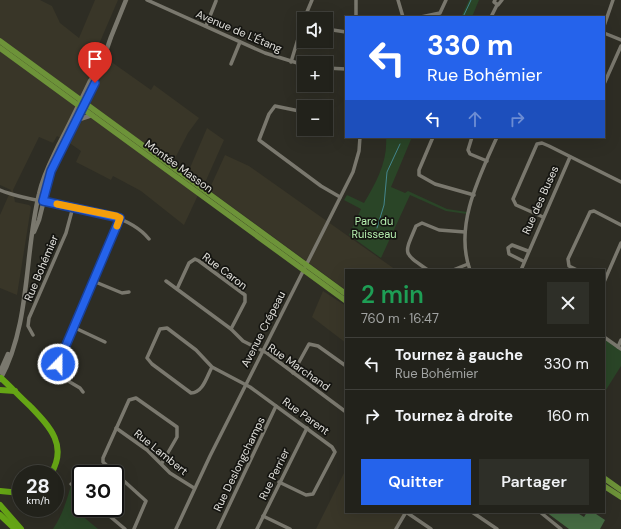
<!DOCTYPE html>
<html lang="fr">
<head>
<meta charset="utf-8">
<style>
	body { margin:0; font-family:"DM Sans",sans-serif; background:#2e2f28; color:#f1f3f6; height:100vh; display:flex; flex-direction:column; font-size:15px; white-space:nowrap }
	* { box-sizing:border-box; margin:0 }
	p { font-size:13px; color:#a2a4a3 }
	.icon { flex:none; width:22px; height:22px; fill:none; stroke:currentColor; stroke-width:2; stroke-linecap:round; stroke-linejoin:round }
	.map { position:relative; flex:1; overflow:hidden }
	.side { position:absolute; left:345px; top:269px; width:260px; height:244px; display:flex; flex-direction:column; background:#22221b; border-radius:0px; box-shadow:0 4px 16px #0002,0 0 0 1px #3f3f3a }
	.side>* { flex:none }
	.hud { position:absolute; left:345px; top:16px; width:260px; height:122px; border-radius:0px; box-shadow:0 4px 16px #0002,0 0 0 1px #3f3f3a; background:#2563eb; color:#fff; overflow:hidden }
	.controls { position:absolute; left:297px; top:12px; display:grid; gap:8px }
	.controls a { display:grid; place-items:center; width:36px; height:36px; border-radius:0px; background:#22221b; box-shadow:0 4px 16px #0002,0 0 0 1px #3f3f3a; font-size:20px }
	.speed { position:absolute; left:12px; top:465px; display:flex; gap:8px; font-size:20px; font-weight:700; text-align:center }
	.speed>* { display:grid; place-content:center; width:52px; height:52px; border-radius:50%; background:#22221b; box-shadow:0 4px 16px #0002,0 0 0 1px #3f3f3a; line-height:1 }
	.speed small { font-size:10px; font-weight:400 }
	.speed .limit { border:2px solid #111; border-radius:6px; background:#fff; color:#111 }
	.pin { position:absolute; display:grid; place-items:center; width:34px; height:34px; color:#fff; margin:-41px -17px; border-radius:50% 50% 50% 0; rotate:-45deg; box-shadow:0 0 4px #0007 }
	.pin .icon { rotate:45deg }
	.me { position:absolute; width:44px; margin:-22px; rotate:22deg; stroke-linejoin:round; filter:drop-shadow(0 0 3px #0008) }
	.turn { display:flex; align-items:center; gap:14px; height:84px; padding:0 16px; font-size:18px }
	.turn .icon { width:52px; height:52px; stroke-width:2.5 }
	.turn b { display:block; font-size:28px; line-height:34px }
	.lanes { display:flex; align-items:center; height:38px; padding:0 16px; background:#0003; justify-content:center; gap:20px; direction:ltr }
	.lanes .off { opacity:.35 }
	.round { display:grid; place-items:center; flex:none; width:42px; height:42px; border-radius:0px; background:#2e2f28 }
	.overview { display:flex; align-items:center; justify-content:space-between; height:68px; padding:0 16px }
	h1 { font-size:24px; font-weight:600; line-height:30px; color:#1e9e55 }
	.action { display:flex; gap:8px; margin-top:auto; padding:8px 16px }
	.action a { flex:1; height:46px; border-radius:0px; background:#2563eb; color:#fff; font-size:16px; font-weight:600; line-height:46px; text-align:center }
	.action a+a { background:#2e2f28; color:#f1f3f6 }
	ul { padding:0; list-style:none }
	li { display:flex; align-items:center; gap:12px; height:52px; padding:0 16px; border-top:1px solid #3f3f3a }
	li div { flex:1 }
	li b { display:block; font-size:15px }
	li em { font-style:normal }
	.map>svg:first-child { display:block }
</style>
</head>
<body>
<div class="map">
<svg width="621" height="529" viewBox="0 0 621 529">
	<rect width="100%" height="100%" fill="#2e2d24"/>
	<g fill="#393628">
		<polygon points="0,0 40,0 52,6 60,23 79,38 95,0 118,0 96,51 151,90 154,85 199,118 188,133 169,170 198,195 184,225 141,191 113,176 111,180 76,162 81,151 71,144 57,136 53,143 39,137 13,190 15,202 29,205 31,207 17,295 0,288 0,215 11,190 0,185"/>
		<polygon points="207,128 224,140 200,194 184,182"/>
		<polygon points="225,155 249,166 396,270 346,270 346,290 209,190"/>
		<polygon points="323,291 346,306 346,343 312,317"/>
		<polygon points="346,469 346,512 407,512 397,529 316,529"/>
	</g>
	<g fill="#2a4527">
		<polygon points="469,0 479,0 472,17 461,17"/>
		<path d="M386 137H412L391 187 405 193 408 191 447 209 467 212V214L446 211 410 195 381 258 349 235 361 209 344 200 347 195 364 203C376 183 388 161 386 137Z"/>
		<polygon points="604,336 621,347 621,366 604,393"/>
		<path d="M71 485 81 492V501L74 509 98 529H53C62 516 67 500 71 485Z"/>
	</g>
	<polygon fill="#466c43" points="546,512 576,512 584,517 587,512 593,512 605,520 600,529 569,529"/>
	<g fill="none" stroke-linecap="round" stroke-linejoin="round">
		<g stroke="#44868d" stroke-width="1">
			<polyline points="463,17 471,0"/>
			<polyline points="377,228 384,205 387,172 400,144"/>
		</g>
		<g stroke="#7a786e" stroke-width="3.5">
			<polyline points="147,0 265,53 304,65"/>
			<polyline points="398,0 403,17"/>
			<polyline points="495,0 494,2 498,5 502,0"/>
			<polyline points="356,17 356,0"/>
			<polyline points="421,17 440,13 446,0"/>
			<polyline points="491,17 497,5"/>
			<polyline points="304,19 312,0"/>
			<polyline points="206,26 216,1"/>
			<polyline points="604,26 613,0"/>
			<polyline points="326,29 346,32"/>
			<polyline points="604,33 621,40"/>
			<polyline points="291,62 304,19"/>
			<polyline points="231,64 240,42"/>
			<polyline points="326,68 346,69"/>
			<polyline points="604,84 621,46"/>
			<polyline points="304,112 275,106 269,114 259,140 321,186 340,197"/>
			<polyline points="433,137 419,170 419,175 435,184 474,195"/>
			<polyline points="472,137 468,150 470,154 487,161"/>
			<path d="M0 190C43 208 120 203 149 239"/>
			<polyline points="543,217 516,205 513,199 537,144 542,143 549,146 621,182"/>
			<polyline points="523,261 509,254 508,248 512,245 528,251"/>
			<path d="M428 270C402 252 404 255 416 226L422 223 439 230 465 232"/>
			<polyline points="453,270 468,264"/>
			<path d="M470 270C454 226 479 177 497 137"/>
			<polyline points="521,270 570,157"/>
			<polyline points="577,270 569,266 568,259 590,212 594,211 621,225"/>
			<polyline points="93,281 122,293 129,292"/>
			<polyline points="166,281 231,329 243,341 267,353 346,412"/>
			<polyline points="604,282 621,243"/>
			<polyline points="177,289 189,263 195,259 199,261 245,295 245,302 231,329"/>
			<polyline points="73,327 105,342"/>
			<polyline points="33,335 28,326 29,318 66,233 73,207"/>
			<polyline points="604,337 621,349"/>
			<polyline points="618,347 621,340"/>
			<path d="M212 367 196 350 167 328 160 329 147 358 152 364 191 393C203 393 207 376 212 367L250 387 332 447 335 452 313 494 306 495 279 482"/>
			<polyline points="293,373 309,344 318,346 346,366"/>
			<polyline points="83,392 80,388 58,375 56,369 120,218"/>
			<polyline points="116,428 147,450 170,473 194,488"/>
			<polyline points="71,484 81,492"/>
			<polyline points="100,508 125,529"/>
			<polyline points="406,512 431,529"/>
			<polyline points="472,512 497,529"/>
			<polyline points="540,512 561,529"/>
			<polyline points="263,516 290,529"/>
			<polyline points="134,529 146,501 103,462 103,458 129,400 136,398 177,427 177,437 162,463"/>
			<polyline points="176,529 210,456 353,172 359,151 360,137"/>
			<polyline points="218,529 276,406"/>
			<polyline points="257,529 307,428"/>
			<polyline points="396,529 406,512"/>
		</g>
		<g stroke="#7a786e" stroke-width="4.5">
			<polyline points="77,120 92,115"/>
			<polyline points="34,232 39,220 51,172 95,83 111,37 126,0"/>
			<polyline points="0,372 8,354"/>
			<path d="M0 380C31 323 24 255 39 194 43 175 51 161 59 144 70 123 80 102 90 81L99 70"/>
		</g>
		<g stroke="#6d9339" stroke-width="5.5">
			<polyline points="0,41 346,294"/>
			<polyline points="0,48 346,301"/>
			<polyline points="604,478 621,490"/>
			<polyline points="604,486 621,497"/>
		</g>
		<g stroke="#65a515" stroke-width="6">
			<path d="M1 378C11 387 20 397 30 406 50 427 68 445 51 474"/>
			<polyline points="0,390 15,391"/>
			<polyline points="0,491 21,493"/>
			<polyline points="0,505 21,529"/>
			<polyline points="0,515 15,529"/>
		</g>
	</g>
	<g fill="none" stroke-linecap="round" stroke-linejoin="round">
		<defs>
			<polyline id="route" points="58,364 120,218 43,201 51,171 95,83"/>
		</defs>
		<use href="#route" stroke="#184099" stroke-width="10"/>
		<use href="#route" stroke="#2563eb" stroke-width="7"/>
		<polyline stroke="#f59e0b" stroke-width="7" points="57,204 116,216 120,218 117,226"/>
	</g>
	<g text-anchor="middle" stroke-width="3.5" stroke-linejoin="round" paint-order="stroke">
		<g font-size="11" fill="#e2e1dc" stroke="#151511">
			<text transform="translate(239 31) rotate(23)" y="4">Avenue de L'Étang</text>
			<text transform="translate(179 166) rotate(36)" y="4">Montée Masson</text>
			<text transform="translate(540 200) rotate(-66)" y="4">Rue des Buses</text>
			<text transform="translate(41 268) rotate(-67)" y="4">Rue Bohémier</text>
			<text transform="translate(225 271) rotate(37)" y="4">Rue Caron</text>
			<text transform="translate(263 329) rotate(-63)" y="4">Avenue Crépeau</text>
			<text transform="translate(299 367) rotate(35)" y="4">Rue Marchand</text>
			<text transform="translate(306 416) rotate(36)" y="4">Rue Parent</text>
			<text transform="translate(161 452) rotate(39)" y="4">Rue Lambert</text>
			<text transform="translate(239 464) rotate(-64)" y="4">Rue Deslongchamps</text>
			<text transform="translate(274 474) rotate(-64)" y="4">Rue Perrier</text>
		</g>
		<g font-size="11" fill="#b6f1b0" stroke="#151511">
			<text x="374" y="225">Parc du<tspan x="374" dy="13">Ruisseau</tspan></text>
		</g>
	</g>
</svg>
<div class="controls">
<a><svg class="icon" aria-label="sound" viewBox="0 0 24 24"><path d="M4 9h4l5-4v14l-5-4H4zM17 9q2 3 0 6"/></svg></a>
<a>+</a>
<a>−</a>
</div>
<div class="speed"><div>28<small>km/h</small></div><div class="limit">30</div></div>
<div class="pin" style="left:95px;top:83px;background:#d93025"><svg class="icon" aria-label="arrive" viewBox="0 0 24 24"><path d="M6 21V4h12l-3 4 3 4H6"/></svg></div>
<svg class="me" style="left:58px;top:364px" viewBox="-20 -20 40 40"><circle r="17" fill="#2563eb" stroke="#fff" stroke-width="3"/><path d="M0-11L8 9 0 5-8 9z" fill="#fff"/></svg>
<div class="hud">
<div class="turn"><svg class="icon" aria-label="left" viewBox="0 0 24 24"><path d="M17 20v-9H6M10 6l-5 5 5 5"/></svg><div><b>330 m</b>Rue Bohémier</div></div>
<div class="lanes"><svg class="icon" aria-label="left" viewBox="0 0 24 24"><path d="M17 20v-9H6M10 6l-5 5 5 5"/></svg><svg class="icon off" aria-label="ahead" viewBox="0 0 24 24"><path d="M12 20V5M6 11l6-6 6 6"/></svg><svg class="icon off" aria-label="right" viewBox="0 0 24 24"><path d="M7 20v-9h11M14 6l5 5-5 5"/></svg></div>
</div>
<section class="side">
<div class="overview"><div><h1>2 min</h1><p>760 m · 16:47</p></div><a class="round"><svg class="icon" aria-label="close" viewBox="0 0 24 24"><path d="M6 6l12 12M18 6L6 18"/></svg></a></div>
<ul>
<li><svg class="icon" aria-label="left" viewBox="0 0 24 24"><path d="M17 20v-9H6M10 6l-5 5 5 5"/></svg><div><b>Tournez à gauche</b><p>Rue Bohémier</p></div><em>330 m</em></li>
<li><svg class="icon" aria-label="right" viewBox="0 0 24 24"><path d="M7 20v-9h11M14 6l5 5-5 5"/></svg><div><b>Tournez à droite</b></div><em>160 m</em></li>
</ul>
<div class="action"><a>Quitter</a><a>Partager</a></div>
</section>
</div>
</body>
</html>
